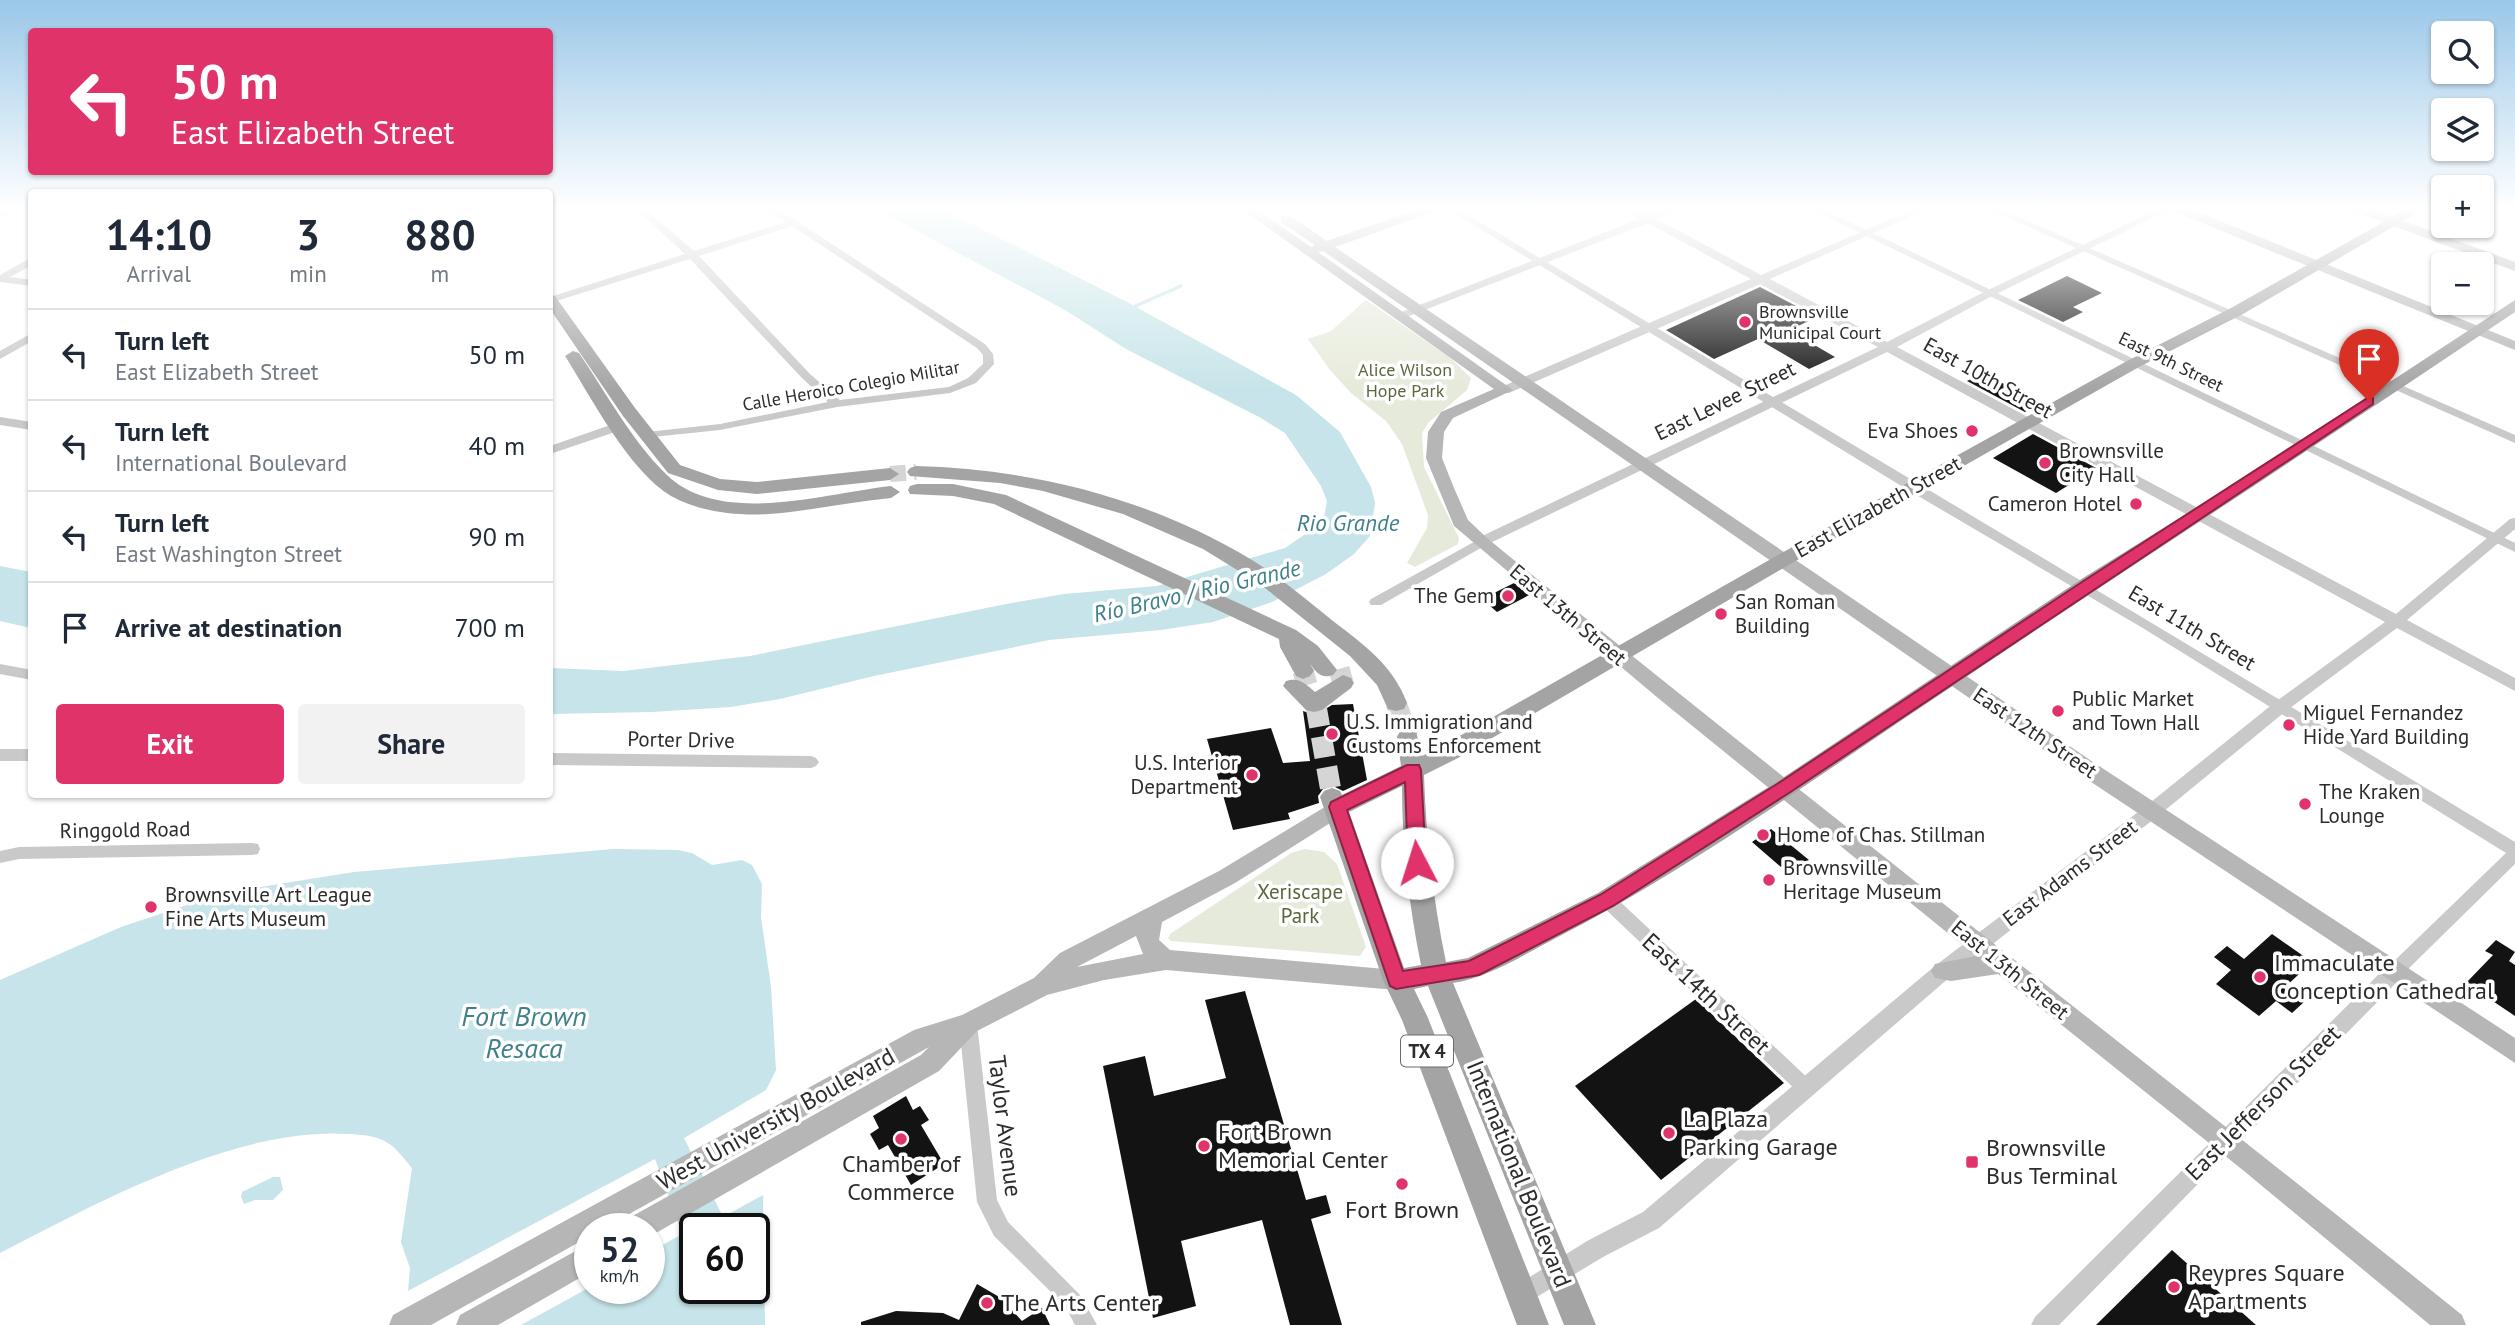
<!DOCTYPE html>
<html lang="en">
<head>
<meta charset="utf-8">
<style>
	body { margin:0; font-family:"PT Sans",sans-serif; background:#f2f2f3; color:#1f2937; height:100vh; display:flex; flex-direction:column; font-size:26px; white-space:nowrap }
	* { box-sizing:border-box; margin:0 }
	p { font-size:23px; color:#747a83 }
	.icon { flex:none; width:38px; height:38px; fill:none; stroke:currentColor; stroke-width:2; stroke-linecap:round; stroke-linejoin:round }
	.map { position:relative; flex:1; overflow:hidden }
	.side { position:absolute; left:28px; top:189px; width:525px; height:609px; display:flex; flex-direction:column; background:#fff; border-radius:7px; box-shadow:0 2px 5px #0004 }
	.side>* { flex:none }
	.banner { position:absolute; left:28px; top:28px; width:525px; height:147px; border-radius:7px; box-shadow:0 2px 5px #0004; background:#df3369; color:#fff; overflow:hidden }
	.fabs { position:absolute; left:2431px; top:21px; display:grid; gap:14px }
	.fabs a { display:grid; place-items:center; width:63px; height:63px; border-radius:7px; background:#fff; box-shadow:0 2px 5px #0004; font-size:35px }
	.speed { position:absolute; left:574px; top:1213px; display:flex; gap:14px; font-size:35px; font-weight:700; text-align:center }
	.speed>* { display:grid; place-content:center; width:91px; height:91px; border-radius:50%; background:#fff; box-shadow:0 2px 5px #0004; line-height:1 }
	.speed small { font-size:18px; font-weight:400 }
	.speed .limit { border:4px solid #111; border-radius:10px; background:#fff; color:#111 }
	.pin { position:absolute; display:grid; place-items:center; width:60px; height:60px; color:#fff; margin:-72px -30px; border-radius:50% 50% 50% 0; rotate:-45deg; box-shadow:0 0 7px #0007 }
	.pin .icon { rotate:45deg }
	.me { position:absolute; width:77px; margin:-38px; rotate:355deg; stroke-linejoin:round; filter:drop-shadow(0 0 5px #0008) }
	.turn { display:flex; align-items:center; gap:24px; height:147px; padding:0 28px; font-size:32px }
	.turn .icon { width:91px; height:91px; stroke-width:2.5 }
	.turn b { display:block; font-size:49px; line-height:60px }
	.eta { display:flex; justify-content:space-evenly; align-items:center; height:119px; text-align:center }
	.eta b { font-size:42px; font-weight:800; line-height:49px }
	.button { display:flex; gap:14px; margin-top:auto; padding:14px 28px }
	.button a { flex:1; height:80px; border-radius:7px; background:#df3369; color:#fff; font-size:28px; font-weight:800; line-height:80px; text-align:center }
	.button a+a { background:#f2f2f3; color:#1f2937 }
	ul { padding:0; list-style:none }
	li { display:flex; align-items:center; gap:21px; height:91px; padding:0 28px; border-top:2px solid #e0e1e3 }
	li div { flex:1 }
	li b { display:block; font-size:26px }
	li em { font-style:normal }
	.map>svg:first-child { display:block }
</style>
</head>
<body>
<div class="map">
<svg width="2515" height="1325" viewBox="0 0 2515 1325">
	<rect width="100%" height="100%" fill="#fff"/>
	<g fill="#e6eada">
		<polygon points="1366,300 1449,357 1471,378 1467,390 1428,423 1422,433 1424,467 1459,538 1458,544 1415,567 1407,563 1427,528 1428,515 1402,444 1386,421 1351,393 1330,370 1308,339 1331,331"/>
		<polygon points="1305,849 1324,852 1337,864 1366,947 1360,956 1171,941 1168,938 1170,934 1275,864 1291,853"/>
	</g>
	<g fill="#c6e4e9" fill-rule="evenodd">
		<polygon points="872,207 938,207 1127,302 1296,395 1340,432 1371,487 1375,503 1370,536 1354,554 1326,574 1272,602 1213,622 1161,630 1049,640 874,676 780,699 731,707 652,712 550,714 550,668 623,671 750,656 1006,604 1064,594 1157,586 1285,548 1323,522 1327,501 1321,486 1285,433 1261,418 1126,349 1065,310"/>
		<polygon points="0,566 31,572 31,628 0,621"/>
		<path d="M613 849 678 850 692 853 712 865 742 860 752 865 762 884 761 917 771 987 776 1070 766 1090 684 1138 723 1217 763 1195 765 1325H521L590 1287 649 1288V1253L682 1234 655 1159 408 1291 410 1268 401 1242 412 1168C405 1160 396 1147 386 1142 375 1135 362 1135 350 1134 238 1126 98 1202 0 1253V980L121 927 223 893 354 872ZM695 1228H754V1288H695Z"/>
		<polygon points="273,1177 280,1177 283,1190 273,1200 255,1200 244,1204 241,1197 242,1192"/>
	</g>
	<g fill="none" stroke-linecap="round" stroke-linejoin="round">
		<polyline stroke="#c6e4e9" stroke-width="3.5" points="1131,308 1181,286"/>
	</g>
	<g fill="#131313">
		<polygon points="2067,276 2102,293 2073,307 2083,312 2063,322 2018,300"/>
		<polygon points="1760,287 1817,317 1794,328 1812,338 1806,340 1835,357 1809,369 1758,339 1714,359 1666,330"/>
		<polygon points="1983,373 2040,403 2025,412 1967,381"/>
		<polygon points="2033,434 2096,468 2056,493 1993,458"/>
		<polygon points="1516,582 1531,594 1497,612 1482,599"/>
		<polygon points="1353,704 1367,780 1343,791 1333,786 1323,789 1318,796 1319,803 1288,813 1290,819 1233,830 1207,739 1271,728 1283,763 1310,761 1303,711 1315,715 1332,705"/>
		<polygon points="1771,829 1809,860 1799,867 1791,860 1781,867 1752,842"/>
		<polygon points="2272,934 2312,962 2284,988 2304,1002 2292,1013 2276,1001 2259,1016 2216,984 2231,970 2214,957 2227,946 2244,959"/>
		<polygon points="2496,940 2515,952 2509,961 2515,965 2515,1016 2466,983 2493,955 2485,951"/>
		<polygon points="1245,991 1306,1200 1326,1195 1331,1213 1311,1219 1342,1325 1290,1325 1262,1220 1181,1241 1196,1306 1153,1318 1103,1066 1145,1056 1154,1096 1226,1078 1205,1000"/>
		<polygon points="1696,999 1784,1083 1661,1180 1575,1086"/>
		<polygon points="906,1096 913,1110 920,1106 929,1120 921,1125 944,1164 911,1185 888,1145 879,1150 870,1134 879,1128 873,1116"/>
		<polygon points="2172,1250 2256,1325 2096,1325"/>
		<polygon points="977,1284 1001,1298 1022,1321 1042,1308 1050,1325 861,1325 861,1322 896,1311 943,1313 959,1320"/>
	</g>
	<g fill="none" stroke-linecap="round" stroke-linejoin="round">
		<polyline stroke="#d5d5d5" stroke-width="16" stroke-dasharray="16 8" stroke-linecap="butt" points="890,474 916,472"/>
		<g stroke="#d5d5d5" stroke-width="21" stroke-dasharray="21 10" stroke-linecap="butt">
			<polyline points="1339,669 1343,683"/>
			<polyline points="1303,671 1307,685"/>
			<polyline points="1396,703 1408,737"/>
			<polyline points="1316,706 1332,797"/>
		</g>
		<g fill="#c9c9c9" fill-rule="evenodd">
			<polygon points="8,207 19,207 0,218 0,211"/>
			<path d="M634 207H643L694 251 786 222 764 207H775L985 344 993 354 994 364 976 383 950 393 837 407 720 430 643 438 641 436 647 432 720 424 828 402 802 378 690 259 550 303V297L685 254ZM792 226 977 348 983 355V364L968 378 949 387 840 400 810 374 699 256Z"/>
			<path d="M1444 207H1455C1808 419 2163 628 2515 842V864L2401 976 2395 978 2389 976 2386 971 2389 966 2506 853 2141 627 1908 490Z"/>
			<polygon points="1807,207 1819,207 2515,543 2515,552"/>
			<polygon points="1984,207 1996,207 2515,435 2515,443"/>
			<polygon points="32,257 32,265 10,277 32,280 32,286 0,282 0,275"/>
			<polygon points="32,333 32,341 0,359 0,351"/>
			<polygon points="1481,538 1486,539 1487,542 1486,545 1381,605 1371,605 1369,602 1371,599"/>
			<polygon points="0,664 32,670 32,680 0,674"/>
			<rect x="0" y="749" width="32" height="12"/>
			<polygon points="550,753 811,756 816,758 819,762 816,766 811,768 550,765"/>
			<polygon points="252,843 258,844 260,849 258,854 252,855 19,859 0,863 0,851 19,847"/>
			<polygon points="1607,893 1613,895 1812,1082 1815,1088 1812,1094 1806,1096 1800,1094 1601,905 1599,900 1601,895"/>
			<polygon points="968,1016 974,1018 977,1024 997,1200 1008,1222 1081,1296 1097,1325 1075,1325 1067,1310 1048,1289 994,1236 977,1202 959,1024 962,1018"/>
		</g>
		<g fill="#c9c9c9" fill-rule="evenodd">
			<polygon points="1621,207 1633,207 1649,215 1670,207 1684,207 1657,219 1761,275 1919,207 1932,207 1770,279 1887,342 1986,291 2162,207 2175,207 1994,295 1897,347 2396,614 2510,519 2515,518 2515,529 2407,620 2515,678 2515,691 2397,628 2286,711 2158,816 1950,977 1659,1228 1603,1257 1522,1306 1514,1303 1511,1295 1514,1287 1587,1241 1643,1212 1936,965 2146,806 2274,703 2385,622 1887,352 1486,545 1476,545 1474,542 1476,539 1878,347 1760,284 1509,393 1501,393 1501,387 1751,279 1648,223 1404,318 1396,318 1394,315 1639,219"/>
			<polygon points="0,417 32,422 32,430 0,425"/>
			<polygon points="619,422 626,426 624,429 550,454 550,446"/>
			<polygon points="2395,963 2402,965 2405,971 2402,977 2059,1325 2031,1325 2035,1317 2388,965"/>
		</g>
		<g fill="#b6b6b6" fill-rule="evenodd">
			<path d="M1239 207H1253L1311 247 1315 245 1281 222V216H1291L1327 241 1423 207H1440L1439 210 1335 247 2093 762 2515 1038V1063L2079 774 1323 251 1318 252 1513 390 1453 418 1444 432 1442 458 1454 488 1468 520 1487 538C1809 801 2138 1055 2462 1315L2466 1325H2430L2244 1171 1998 974 1951 981 1935 978 1931 971 1935 964 1976 956 1658 698 1454 526 1426 458 1428 432 1441 412 1494 389Z"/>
			<polygon points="2169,207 2186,207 2515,341 2515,350 2170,210"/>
			<polygon points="2349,207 2366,207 2515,262 2515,271 2350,210"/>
			<path d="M1338 799 1346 801 1349 807 1346 813 1235 883 1162 922 1159 940 1170 950 1396 970 1404 973 1408 980 1404 987 1396 990 1166 970 1104 980 1047 995 977 1031 939 1071 649 1237V1228H626L629 1218 921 1055 929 1047 604 1228H590V1236L431 1325H389L393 1315 914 1030 962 1015 1034 978 1060 953 1219 871ZM1136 936 1143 954 1077 967Z"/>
			<polygon points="590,1243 590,1272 498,1325 456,1325 460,1315"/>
		</g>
		<g fill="#a4a4a4" fill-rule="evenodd">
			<path d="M2410 207H2427L2243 314 2139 367 1792 563 1458 758 1424 775C1426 838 1433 899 1446 962L1468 958 1598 893 1775 783 2083 578 2231 486 2515 300V312C2310 450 2103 584 1899 722 1787 798 1676 876 1556 938 1523 955 1490 977 1453 983L1596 1325H1564L1428 986 1414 989 1428 1018 1549 1325H1517L1402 1020 1383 980 1320 797 1324 791 1332 788 1340 791 1342 795 1401 766 1397 737 1400 731 1408 729 1416 731 1422 756 1442 746 1778 555 2127 361 2231 308ZM1402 786C1402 847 1409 905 1421 965L1404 968 1349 812Z"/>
			<polygon points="550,294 555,296 635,408 680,465 720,479 757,482 890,468 899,474 890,480 757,494 718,490 668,473 623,416 550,309"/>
			<path d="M573 351 579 353C607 394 631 440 667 475 721 527 825 493 891 486L900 492 891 498C850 502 810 511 769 514 737 516 699 512 671 496 629 471 591 397 565 356Z"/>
			<path d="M916 466C1034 469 1151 499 1252 560 1281 578 1307 600 1333 621 1364 645 1393 665 1407 703L1404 709 1396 711 1388 709 1377 685 1350 656 1260 584 1203 549 1123 514 1043 491 1000 483 910 476 907 472 910 468Z"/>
			<path d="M917 484H953L1006 495 1296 630 1318 646 1337 670 1333 675C1321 679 1317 673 1310 664L1314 671 1310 676 1303 679 1296 676 1280 647 1279 639 994 504 953 496 910 494 908 490 910 486Z"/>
			<path d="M1343 675 1351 678 1354 683 1351 688 1322 710 1314 712 1306 710 1283 686 1286 681C1300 677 1305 684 1315 692Z"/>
		</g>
	</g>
	<linearGradient id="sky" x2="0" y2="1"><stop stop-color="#9ac7e8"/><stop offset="0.53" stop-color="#fff"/><stop offset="1" stop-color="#fff" stop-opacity="0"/></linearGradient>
	<rect width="2515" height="392" fill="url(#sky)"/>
	<polygon fill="#df3369" stroke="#912144" stroke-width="2" points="2369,397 2373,398 2373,404 1789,793 1613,906 1479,975 1396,989 1390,986 1329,807 1331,802 1407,765 1419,765 1421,770 1426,863 1423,868 1417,870 1410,868 1408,863 1405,782 1347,810 1403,971 1469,961 1600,895 1777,784 2085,580"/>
	<g fill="#df3369" stroke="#fff" stroke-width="2.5">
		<circle cx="1745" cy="322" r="7"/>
		<circle cx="1972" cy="431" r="7"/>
		<circle cx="2045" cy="463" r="7"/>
		<circle cx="2136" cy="504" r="7"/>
		<circle cx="1508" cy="596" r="7"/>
		<circle cx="1721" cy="614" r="7"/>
		<circle cx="2058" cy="711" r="7"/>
		<circle cx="2289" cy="725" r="7"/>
		<circle cx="1332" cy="734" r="7"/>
		<circle cx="1252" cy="775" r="7"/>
		<circle cx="2305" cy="804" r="7"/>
		<circle cx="1763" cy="835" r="7"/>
		<circle cx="1769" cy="880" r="7"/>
		<circle cx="151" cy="907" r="7"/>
		<circle cx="2260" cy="977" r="7"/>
		<circle cx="1669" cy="1133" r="7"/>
		<circle cx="901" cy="1139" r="7"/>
		<circle cx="1204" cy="1146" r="7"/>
		<rect x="1965" y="1155" width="14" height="14" rx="3.5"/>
		<circle cx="1402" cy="1184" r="7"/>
		<circle cx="2174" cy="1287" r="7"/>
		<circle cx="987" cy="1303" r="7"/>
	</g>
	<g text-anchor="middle" stroke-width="7" stroke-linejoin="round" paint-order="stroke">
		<g font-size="18" fill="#2c2c2c" stroke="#fff" text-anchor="start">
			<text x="1759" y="318">Brownsville<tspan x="1759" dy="21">Municipal Court</tspan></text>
		</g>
		<g font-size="18" fill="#2c2c2c" stroke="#fff">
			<text transform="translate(2171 362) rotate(26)" y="6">East 9th Street</text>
			<text transform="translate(851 386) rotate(-10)" y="6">Calle Heroico Colegio Militar</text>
		</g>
		<g font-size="18" fill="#5a663c" stroke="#fff">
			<text x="1405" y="376">Alice Wilson<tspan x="1405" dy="21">Hope Park</tspan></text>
		</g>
		<rect fill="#fff" stroke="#6b6b6b" stroke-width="2" x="1401" y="1035.5" width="52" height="31" rx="5"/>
		<g font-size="19" font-weight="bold" fill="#2c2c2c">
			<text x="1427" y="1058">TX 4</text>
		</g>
		<g font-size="21" fill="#2c2c2c" stroke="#fff">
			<text transform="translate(1988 378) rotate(29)" y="7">East 10th Street</text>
			<text transform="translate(1725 401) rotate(-26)" y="7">East Levee Street</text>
			<text transform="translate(1878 507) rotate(-29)" y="7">East Elizabeth Street</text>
			<text transform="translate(1568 615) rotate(40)" y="7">East 13th Street</text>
			<text transform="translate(2192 628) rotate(31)" y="7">East 11th Street</text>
			<text transform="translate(2035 733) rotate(34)" y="7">East 12th Street</text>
			<text transform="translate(681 740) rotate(1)" y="7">Porter Drive</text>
			<text transform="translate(125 830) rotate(-1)" y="7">Ringgold Road</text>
			<text transform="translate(2070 873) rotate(-37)" y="7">East Adams Street</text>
			<text transform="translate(2010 970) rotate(39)" y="7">East 13th Street</text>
		</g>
		<g font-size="21" fill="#2c2c2c" stroke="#fff" text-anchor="start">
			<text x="1958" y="438" text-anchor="end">Eva Shoes</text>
			<text x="2059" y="458">Brownsville<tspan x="2059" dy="24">City Hall</tspan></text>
			<text x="2122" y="511" text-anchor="end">Cameron Hotel</text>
			<text x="1494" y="603" text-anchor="end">The Gem</text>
			<text x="1735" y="609">San Roman<tspan x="1735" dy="24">Building</tspan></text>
			<text x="2072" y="706">Public Market<tspan x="2072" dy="24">and Town Hall</tspan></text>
			<text x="2303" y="720">Miguel Fernandez<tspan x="2303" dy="24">Hide Yard Building</tspan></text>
			<text x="1346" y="729">U.S. Immigration and<tspan x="1346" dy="24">Customs Enforcement</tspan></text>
			<text x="1238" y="770" text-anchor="end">U.S. Interior<tspan x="1238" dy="24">Department</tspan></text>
			<text x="2319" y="799">The Kraken<tspan x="2319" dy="24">Lounge</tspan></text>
			<text x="1777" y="842">Home of Chas. Stillman</text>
			<text x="1783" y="875">Brownsville<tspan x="1783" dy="24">Heritage Museum</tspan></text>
			<text x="165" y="902">Brownsville Art League<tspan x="165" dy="24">Fine Arts Museum</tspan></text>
		</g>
		<g font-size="21" fill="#5a663c" stroke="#fff">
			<text x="1300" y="899">Xeriscape<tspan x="1300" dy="24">Park</tspan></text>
		</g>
		<g font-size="23" font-style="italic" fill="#3e808b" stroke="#fff">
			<text x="1348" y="531">Rio Grande</text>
			<text transform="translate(1197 591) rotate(-13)" y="8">Río Bravo / Rio Grande</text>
		</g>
		<g font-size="24" fill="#2c2c2c" stroke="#fff" text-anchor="start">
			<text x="2274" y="971">Immaculate<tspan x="2274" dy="28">Conception Cathedral</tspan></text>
			<text x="1683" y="1127">La Plaza<tspan x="1683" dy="28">Parking Garage</tspan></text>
			<text x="1218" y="1140">Fort Brown<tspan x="1218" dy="28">Memorial Center</tspan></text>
			<text x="1986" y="1156">Brownsville<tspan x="1986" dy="28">Bus Terminal</tspan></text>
			<text x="901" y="1172" text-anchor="middle">Chamber of<tspan x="901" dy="28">Commerce</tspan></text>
			<text x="1402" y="1218" text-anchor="middle">Fort Brown</text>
			<text x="2188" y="1281">Reypres Square<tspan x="2188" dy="28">Apartments</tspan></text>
			<text x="1001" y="1311">The Arts Center</text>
		</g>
		<g font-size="24" fill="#2c2c2c" stroke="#fff">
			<text transform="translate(1706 994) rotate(43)" y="8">East 14th Street</text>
			<text transform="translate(2263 1103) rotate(-45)" y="8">East Jefferson Street</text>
			<text transform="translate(776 1119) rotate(-29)" y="8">West University Boulevard</text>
			<text transform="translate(1005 1126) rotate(83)" y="8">Taylor Avenue</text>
			<text transform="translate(1519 1174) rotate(68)" y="8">International Boulevard</text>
		</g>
		<g font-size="28" font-style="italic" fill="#3e808b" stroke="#fff">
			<text x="524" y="1026">Fort Brown<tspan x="524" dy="32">Resaca</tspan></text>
		</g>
	</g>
</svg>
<div class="fabs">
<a><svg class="icon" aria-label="search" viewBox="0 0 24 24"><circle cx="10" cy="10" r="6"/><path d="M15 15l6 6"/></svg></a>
<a><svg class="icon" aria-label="layers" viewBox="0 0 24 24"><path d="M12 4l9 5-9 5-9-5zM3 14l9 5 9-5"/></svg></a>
<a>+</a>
<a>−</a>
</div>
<div class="speed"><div>52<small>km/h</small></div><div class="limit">60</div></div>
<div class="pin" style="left:2369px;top:401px;background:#d93025"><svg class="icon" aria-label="arrive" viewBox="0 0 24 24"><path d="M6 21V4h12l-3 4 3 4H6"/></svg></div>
<svg class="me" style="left:1417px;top:863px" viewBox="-20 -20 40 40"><circle r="19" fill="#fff"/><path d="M0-13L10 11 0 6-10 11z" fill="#df3369"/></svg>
<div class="banner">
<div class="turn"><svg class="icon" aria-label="left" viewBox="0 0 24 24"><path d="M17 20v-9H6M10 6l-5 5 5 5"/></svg><div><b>50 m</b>East Elizabeth Street</div></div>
</div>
<section class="side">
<div class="eta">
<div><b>14:10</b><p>Arrival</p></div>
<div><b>3</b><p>min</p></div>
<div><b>880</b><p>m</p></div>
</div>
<ul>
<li><svg class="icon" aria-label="left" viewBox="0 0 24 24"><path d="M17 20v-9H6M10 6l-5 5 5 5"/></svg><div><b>Turn left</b><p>East Elizabeth Street</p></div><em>50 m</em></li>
<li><svg class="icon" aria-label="left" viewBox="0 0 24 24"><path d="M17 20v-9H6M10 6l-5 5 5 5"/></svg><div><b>Turn left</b><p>International Boulevard</p></div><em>40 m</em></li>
<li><svg class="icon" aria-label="left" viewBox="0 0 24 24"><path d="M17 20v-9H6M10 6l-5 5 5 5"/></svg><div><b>Turn left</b><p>East Washington Street</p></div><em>90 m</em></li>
<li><svg class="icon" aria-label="arrive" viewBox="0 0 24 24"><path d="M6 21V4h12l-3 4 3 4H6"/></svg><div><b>Arrive at destination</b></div><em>700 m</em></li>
</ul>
<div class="button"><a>Exit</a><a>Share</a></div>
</section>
</div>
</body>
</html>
